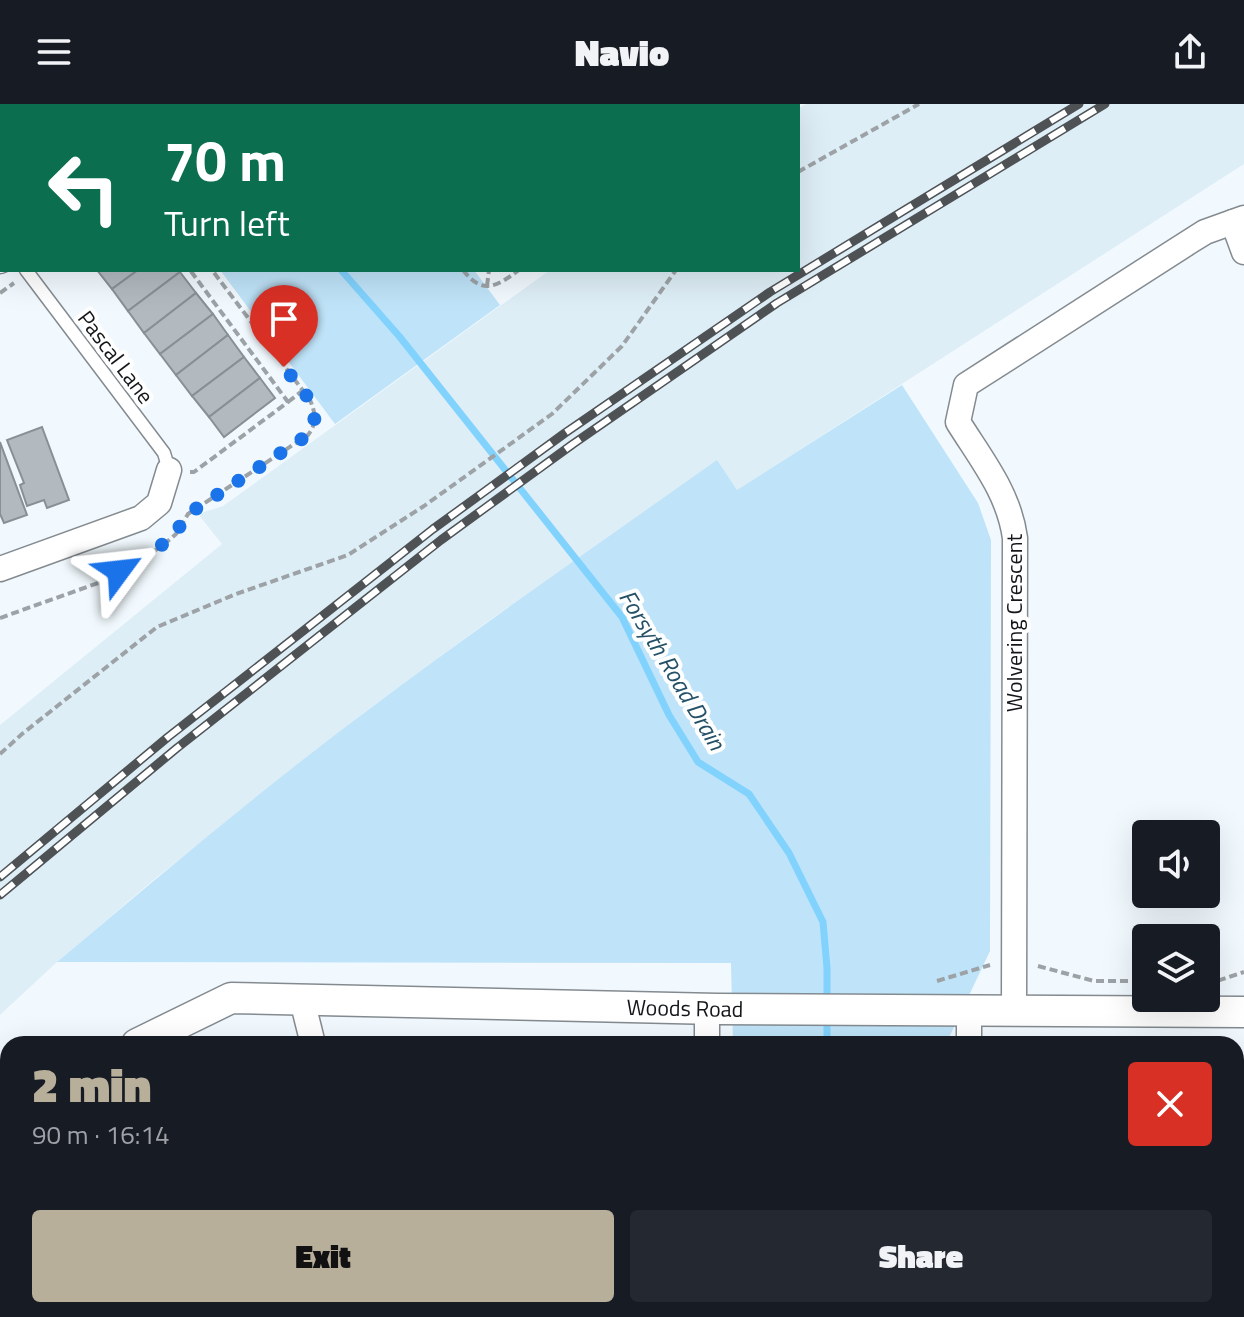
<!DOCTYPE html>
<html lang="en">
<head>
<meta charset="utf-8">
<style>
	body { margin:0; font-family:"Titillium Web",sans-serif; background:#242831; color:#f1f3f6; height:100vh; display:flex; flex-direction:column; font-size:30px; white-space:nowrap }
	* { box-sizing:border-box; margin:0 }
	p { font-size:26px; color:#9ea1a6 }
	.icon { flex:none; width:44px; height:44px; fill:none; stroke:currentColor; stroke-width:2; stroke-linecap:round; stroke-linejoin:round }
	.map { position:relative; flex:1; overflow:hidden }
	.side { position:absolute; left:0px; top:932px; width:1244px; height:282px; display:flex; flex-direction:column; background:#171b24; border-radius:24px 24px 0 0; box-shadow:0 8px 32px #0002 }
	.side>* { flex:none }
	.banner { position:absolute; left:0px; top:0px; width:800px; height:168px; box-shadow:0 8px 32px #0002; background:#0b6e4f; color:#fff; overflow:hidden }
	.buttons { position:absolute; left:1132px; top:716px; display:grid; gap:16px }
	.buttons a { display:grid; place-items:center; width:88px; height:88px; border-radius:8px; background:#171b24; box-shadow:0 8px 32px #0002; font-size:40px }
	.pin { position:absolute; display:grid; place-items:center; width:68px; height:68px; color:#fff; margin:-82px -34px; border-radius:50% 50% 50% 0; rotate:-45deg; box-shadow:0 0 8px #0007 }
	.pin .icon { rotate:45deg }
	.me { position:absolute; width:88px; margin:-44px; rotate:60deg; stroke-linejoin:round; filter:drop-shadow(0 0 6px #0008) }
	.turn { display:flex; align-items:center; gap:28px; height:168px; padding:0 32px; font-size:36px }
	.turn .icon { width:104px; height:104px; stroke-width:2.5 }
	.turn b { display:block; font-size:56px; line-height:68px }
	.round { display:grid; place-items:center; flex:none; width:84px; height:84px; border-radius:8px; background:#242831 }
	.overview { display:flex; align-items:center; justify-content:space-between; height:136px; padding:0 32px }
	h1 { font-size:48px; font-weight:800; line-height:60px; color:#b8af9b }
	.primary-button { display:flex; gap:16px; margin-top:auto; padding:16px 32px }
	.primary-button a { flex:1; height:92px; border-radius:8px; background:#b8af9b; color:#111; font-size:32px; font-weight:800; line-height:92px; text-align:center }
	.primary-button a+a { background:#242831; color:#f1f3f6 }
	header { display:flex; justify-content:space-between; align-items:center; height:104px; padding:0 32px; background:#171b24; font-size:36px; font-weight:800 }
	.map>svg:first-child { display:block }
</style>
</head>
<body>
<header><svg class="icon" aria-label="menu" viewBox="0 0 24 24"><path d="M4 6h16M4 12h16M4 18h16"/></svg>Navio<svg class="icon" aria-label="share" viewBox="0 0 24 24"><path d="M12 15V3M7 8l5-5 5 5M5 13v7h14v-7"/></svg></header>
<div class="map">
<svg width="1244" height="1213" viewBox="0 0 1244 1213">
	<rect width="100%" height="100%" fill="#f1f9fe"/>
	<polygon fill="#deeef6" points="806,0 1244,0 1244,60 737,386 717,357 483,521 365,608 157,773 57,858 0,911 0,621 222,440 198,410 223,402 550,166 798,166 798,5"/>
	<g fill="#bfe3f8">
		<polygon points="95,0 349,0 351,2 97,2"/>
		<polygon points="220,166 474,166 500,201 335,320"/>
		<path d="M902 281 978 399 991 436 990 847 946 940H733L731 859 57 858C159 772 261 686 368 606 482 520 600 439 717 356L737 386Z"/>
		<polygon points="733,1206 944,1206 944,1213 732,1213"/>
	</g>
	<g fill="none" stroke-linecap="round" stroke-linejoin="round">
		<g stroke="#81d2fd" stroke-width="7">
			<polyline points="196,0 198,2"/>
			<polyline points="341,166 399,232 622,513 669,611 698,658 749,690 789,749 823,818 827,864 827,898"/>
			<polyline points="827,940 827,914"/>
			<polyline points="799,1206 800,1213"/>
		</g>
	</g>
	<g fill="#b2babf" stroke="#889094" stroke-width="2">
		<polygon points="97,166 138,166 112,185"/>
		<polygon points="138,166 179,166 180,168 128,207 112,185"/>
		<polygon points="180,168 196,189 144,229 128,207"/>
		<polygon points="196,189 213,210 160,250 144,229"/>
		<polygon points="213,210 228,231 176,271 160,250"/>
		<polygon points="228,231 244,253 192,292 176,271"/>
		<polygon points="244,253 260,274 209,313 192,292"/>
		<polygon points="260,274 275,294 224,333 209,313"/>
		<polygon points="42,323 69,396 47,404 44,396 27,402 20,381 24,379 7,336"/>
		<polygon points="0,338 27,411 4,419 0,410"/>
	</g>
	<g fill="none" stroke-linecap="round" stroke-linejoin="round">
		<defs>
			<g id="service">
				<polyline points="26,166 164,349 169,366"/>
				<polyline points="1084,1206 1084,1213"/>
			</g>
			<g id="minor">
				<polyline points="59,0 60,2"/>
				<polyline points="368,0 370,2"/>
				<polyline points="714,2 717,0"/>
				<polyline points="1233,118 1244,148"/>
				<polyline points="0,157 2,156"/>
				<polyline points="0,465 141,414 159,399 169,366"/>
				<polyline points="302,896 313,940"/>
				<polyline points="969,907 969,940"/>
				<path d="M1014 907 1015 434C1009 389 981 355 958 318L966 281 1189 138 1205 128 1244 114"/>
				<polyline points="707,940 707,904"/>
				<polyline points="0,1118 8,1130"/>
				<polyline points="1236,1200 1244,1200"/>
				<polyline points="59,1206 64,1213"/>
				<polyline points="459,1206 480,1213"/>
				<polyline points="706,1213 706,1206"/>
			</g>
			<g id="tertiary">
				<polyline points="137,940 231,894 717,905 1244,908"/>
				<polyline points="0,1006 8,1002"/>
			</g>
		</defs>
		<use href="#service" stroke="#848b90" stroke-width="15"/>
		<use href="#minor" stroke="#848b90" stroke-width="27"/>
		<use href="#tertiary" stroke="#848b90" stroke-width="33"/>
		<g stroke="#9ca2a6" stroke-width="4" stroke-dasharray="8 4" stroke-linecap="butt">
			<polyline points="26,0 28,2"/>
			<polyline points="88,0 89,2"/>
			<polyline points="314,0 315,2"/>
			<polyline points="400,0 401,2"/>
			<polyline points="322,2 324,0"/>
			<polyline points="676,2 679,0"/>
			<polyline points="766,2 770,0"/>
			<polyline points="798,68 919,0"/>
			<polyline points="0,126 2,125"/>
			<path d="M463 166C483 192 497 182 519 166"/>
			<polyline points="487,182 489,166"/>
			<polyline points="0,189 14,179"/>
			<polyline points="288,298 302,287"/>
			<polyline points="190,368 194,368 288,298 190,166"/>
			<path d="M0 514 98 479 161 443 176 430 188 410 308 331C317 319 316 310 310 296L212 166"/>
			<polyline points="0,650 22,630 157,523 236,490 348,451 424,402 552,310 622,242 676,166"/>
			<polyline points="1038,862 1094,877 1146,877"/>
			<polyline points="937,877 990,861"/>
			<polyline points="1206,877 1217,877 1244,868"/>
			<polyline points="950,1206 953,1213"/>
			<polyline points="959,1213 967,1206"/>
		</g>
		<use href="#service" stroke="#fff" stroke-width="12"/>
		<use href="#minor" stroke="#fff" stroke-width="24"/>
		<use href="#tertiary" stroke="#fff" stroke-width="30"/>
		<defs>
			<g id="rail">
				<polyline points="0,773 168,633 433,425 565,329 770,188 1079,0"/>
				<polyline points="0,791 177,644 441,436 573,340 777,199 1105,0"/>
			</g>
		</defs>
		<use href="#rail" stroke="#4e5255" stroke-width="9"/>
		<use href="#rail" stroke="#fff" stroke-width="6" stroke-dasharray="18" stroke-linecap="butt"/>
	</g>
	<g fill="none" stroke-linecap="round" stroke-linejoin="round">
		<path stroke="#1a73e8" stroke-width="14" stroke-dasharray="0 25.2" d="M119 467C149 450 170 441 188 410L308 331C327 307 299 283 284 263"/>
	</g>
	<g text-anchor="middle" stroke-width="8" stroke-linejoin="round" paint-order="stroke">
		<g font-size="22" fill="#141719" stroke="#fff">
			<text transform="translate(116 253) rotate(53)" y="8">Pascal Lane</text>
			<text transform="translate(1014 519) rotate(-90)" y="8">Wolvering Crescent</text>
			<text transform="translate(685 904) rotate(1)" y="8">Woods Road</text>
		</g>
		<g font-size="24" font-style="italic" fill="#245167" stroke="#fff">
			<text transform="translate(672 566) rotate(59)" y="8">Forsyth Road Drain</text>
		</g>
	</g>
</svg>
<div class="buttons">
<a><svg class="icon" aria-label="sound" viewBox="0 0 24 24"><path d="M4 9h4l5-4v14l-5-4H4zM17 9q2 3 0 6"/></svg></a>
<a><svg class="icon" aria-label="layers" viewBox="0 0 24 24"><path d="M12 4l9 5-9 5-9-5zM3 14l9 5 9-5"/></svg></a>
</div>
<div class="pin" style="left:284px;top:263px;background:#d93025"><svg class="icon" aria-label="arrive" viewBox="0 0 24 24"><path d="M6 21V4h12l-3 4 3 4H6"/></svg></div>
<svg class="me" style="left:119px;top:467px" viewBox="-20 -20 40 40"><path d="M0-17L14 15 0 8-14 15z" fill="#1a73e8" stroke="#fff" stroke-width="4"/></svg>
<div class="banner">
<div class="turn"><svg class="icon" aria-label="left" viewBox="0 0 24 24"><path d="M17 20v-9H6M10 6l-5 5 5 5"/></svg><div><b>70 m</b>Turn left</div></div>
</div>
<section class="side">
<div class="overview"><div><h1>2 min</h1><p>90 m · 16:14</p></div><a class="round" style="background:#d93025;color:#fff"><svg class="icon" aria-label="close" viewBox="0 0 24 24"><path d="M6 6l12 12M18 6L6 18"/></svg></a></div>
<div class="primary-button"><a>Exit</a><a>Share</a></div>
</section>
</div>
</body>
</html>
